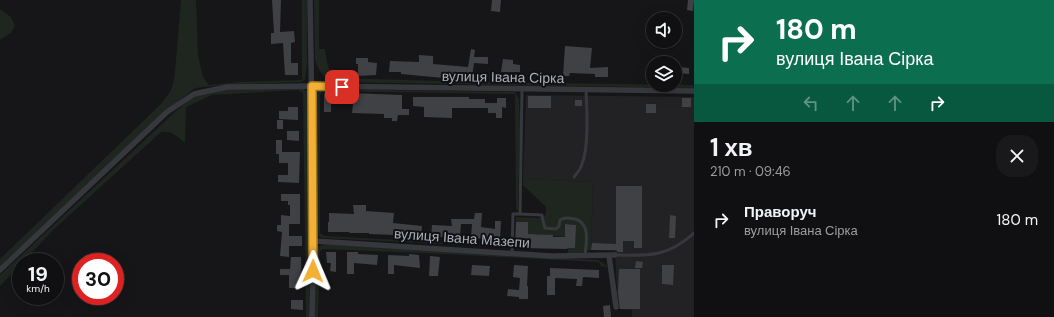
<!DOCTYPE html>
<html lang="uk">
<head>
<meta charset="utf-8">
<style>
	body { margin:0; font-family:"DM Sans",sans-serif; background:#19191b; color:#f1f3f6; height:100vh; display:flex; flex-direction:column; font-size:15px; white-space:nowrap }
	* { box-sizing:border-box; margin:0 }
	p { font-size:13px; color:#9c9d9f }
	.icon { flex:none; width:22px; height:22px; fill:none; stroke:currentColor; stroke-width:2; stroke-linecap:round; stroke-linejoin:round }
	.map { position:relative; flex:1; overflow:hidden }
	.side { display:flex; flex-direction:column; background:#101012; width:360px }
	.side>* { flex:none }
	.banner { background:#0b6e4f; color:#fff; overflow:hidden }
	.controls { position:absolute; left:646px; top:12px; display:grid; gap:8px }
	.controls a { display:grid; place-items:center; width:36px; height:36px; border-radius:50%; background:#101012; box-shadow:0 4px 16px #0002,0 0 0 1px #303032; font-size:20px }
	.speed { position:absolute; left:12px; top:253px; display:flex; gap:8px; font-size:20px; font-weight:700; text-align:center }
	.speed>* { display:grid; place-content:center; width:52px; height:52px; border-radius:50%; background:#101012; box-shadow:0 4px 16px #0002,0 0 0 1px #303032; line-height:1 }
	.speed small { font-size:10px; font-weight:400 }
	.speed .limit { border:6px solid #d22; background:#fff; color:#111 }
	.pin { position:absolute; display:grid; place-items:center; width:34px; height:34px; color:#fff; margin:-17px; border-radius:8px; box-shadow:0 2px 6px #0006 }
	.me { position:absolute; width:44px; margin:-22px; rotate:1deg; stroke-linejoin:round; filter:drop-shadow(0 0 3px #0008) }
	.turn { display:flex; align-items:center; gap:14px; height:84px; padding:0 16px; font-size:18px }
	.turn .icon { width:52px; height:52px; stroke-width:2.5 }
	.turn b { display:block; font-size:28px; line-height:34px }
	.lanes { display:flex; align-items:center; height:38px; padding:0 16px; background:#0003; justify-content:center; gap:20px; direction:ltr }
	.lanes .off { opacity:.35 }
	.round { display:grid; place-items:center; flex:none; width:42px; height:42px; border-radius:16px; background:#19191b }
	.overview { display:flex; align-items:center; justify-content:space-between; height:68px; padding:0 16px }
	h1 { font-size:24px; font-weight:700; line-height:30px }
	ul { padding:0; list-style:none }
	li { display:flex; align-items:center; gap:12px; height:60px; padding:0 16px }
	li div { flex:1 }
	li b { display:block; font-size:15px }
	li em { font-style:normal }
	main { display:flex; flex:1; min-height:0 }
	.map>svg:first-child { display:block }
</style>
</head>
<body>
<main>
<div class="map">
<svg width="694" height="317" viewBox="0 0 694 317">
	<rect width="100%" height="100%" fill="#161618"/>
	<polygon fill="#222225" points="526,95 694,97 694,317 632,317 632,310 618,309 615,251 591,250 593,182 523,179"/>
	<g fill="#1e261f">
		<polygon points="181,0 196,0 198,55 203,77 209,85 239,82 302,80 302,0 307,0 307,64 305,80 301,82 221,85 196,88 191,91 166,111 0,266 0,259 161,104 170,92 173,84 175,72"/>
		<path d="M314 0H319V49H325C327 60 327 75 339 78L473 82 694 85V88L334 82C323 78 318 70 315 59Z"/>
		<polygon points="0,9 11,17 15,26 11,33 0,40"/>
		<path d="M298 87 303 88 308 93 310 317H306L303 93 298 90 212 95 186 107 185 143C177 136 172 131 161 132L52 231 23 262H21V264L0 286V275L177 110C182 106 186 102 191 98 211 86 273 88 298 87Z"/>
		<polygon points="322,89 515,92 519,99 520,129 518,209 516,211 515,94 326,91 322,92 320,95 320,233 325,236 507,246 506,247 322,238 319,237 316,225 316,96 318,91"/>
		<polygon points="523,179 593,182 591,250 580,253 568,253 568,248 575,248 575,225 565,224 565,237 538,234 528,236 528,222 516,222 516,217 538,218 546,215 546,207 523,185"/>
		<polygon points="325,244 598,260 606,265 607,267 601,266 599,262 444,254 323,249 320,251 318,317 315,317 316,250 318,247"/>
	</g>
	<g fill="#404145">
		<polygon points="272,0 281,0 280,32 294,31 295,42 291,43 291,63 298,63 298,75 285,75 283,43 271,44 271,33 274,33"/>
		<polygon points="492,0 501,0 500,12 491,11"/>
		<polygon points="688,0 694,0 693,11 687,10"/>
		<polygon points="565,46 592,48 590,68 608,67 608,77 595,77 595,74 570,73 569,76 563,76"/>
		<polygon points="471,49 475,50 474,57 488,57 488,64 474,63 472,77 458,76 458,78 444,77 444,78 401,74 401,72 389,72 390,61 419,62 419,55 433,56 433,64 468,67"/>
		<polygon points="356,58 368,58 368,62 377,63 376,75 358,76 358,64 356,64"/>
		<polygon points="503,59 513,60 513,64 520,65 520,72 501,72"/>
		<polygon points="678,67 689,68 689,74 678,73"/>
		<polygon points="324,93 334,94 334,104 331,104 331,112 324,112"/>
		<polygon points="350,93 402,95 402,109 409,109 409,115 398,115 397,121 392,121 392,118 384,118 384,114 352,113 353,104 350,104"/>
		<rect x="528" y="96" width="23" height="12"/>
		<polygon points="413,97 469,97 469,99 485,99 485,103 497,103 497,98 506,98 506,108 502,107 502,118 496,118 496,113 488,113 488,108 452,108 452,118 424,117 424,107 413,106"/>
		<rect x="682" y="98" width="9" height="9"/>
		<rect x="575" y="100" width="7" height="6"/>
		<rect x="646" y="104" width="10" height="9"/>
		<polygon points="288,107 298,107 298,120 279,119 279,111 288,111"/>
		<rect x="277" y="120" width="6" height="9"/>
		<polygon points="287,131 299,131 299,141 287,140"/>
		<polygon points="276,140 282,140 282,152 300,152 299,183 278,182 278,175 288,175 288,163 279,163 279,154 276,154"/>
		<polygon points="616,186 642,186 642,248 634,248 634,241 623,241 623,252 618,252 616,250 591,250 592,243 616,244"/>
		<polygon points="281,194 300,194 300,224 289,224 289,236 302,236 302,246 289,246 289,257 280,256 282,232 277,231 277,225 281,225 281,215 290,216 290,205 288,205 288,201 281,201"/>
		<polygon points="353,205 366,205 366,211 394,213 393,223 422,226 421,236 369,234 369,233 350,233 349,232 328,232 328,222 329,222 329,213 354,214"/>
		<polygon points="475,213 482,213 481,227 495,229 495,221 501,221 500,240 471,238 472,224 461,224 460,237 431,237 432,225 452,226 451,219 474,219"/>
		<polygon points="670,215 676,216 675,238 669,238"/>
		<polygon points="516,222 528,222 528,234 553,235 553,237 565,237 565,224 576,225 575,248 568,248 567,249 523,248 523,246 515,245"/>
		<polygon points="326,252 336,252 336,272 330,271 331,263 327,263"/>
		<polygon points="347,252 358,252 358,254 378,255 377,265 354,263 354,274 347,274"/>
		<polygon points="409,254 419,255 420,268 394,265 394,274 388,274 388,255 409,256"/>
		<polygon points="430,256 440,257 438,276 429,276"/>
		<polygon points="291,257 301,257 302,288 289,288 289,275 280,275 280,269 290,269"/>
		<polygon points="636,261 643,262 642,268 635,268"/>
		<polygon points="472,265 490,266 489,276 471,275"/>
		<polygon points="514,265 528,266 527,286 528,286 528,299 519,299 519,297 507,296 508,289 519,290 520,278 513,277"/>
		<polygon points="662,265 674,265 673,285 662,284"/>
		<polygon points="550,268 599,270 599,278 583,277 582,286 576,286 577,279 555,278 555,295 547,295 547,276 550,276"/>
		<polygon points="619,269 640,269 640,309 620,309 618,293"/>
		<polygon points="291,300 303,300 303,310 291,309"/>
		<polygon points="610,305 611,317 604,317 603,306"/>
	</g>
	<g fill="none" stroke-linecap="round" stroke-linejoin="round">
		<g stroke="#37383d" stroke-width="3">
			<path d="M574 177C577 173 581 169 582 164 589 147 587 110 586 90"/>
			<path d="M520 214 542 215 543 221 545 228 556 229 559 226 560 220C566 217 569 218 575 219 591 223 586 244 585 256"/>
			<polyline points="512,253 513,214 520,214 522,89"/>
			<path d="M615 255C648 256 668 257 694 233"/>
		</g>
		<g stroke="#37383d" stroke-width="5.5">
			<polyline points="310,0 314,241 312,317"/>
			<polyline points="314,241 551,256 615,255"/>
			<polyline points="609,256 616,307"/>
			<polyline points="0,270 167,112 194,94 227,87 311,86 694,91"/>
		</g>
	</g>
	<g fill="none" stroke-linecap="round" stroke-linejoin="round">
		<defs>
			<polyline id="route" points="313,271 312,86 342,87"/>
		</defs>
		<use href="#route" stroke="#9d7322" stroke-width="10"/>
		<use href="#route" stroke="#f2b134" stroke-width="7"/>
	</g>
	<g text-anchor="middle" stroke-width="4" stroke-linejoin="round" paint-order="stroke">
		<g font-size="14" fill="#a8adb8" stroke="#111113">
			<text transform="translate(503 77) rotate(1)" y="5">вулиця Івана Сірка</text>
			<text transform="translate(462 238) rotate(4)" y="5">вулиця Івана Мазепи</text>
		</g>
	</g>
</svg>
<div class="controls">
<a><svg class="icon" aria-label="sound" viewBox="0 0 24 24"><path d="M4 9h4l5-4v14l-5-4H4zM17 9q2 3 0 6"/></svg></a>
<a><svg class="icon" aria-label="layers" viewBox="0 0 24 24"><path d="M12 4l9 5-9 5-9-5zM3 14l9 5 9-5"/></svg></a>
</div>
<div class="speed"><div>19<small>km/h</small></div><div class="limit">30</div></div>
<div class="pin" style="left:342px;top:87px;background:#d93025"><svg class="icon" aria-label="arrive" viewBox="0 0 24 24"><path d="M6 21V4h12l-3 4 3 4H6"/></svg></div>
<svg class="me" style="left:313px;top:271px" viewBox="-20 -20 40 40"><path d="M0-17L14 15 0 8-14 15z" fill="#f2b134" stroke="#fff" stroke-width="4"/></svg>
</div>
<section class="side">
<div class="banner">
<div class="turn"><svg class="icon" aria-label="right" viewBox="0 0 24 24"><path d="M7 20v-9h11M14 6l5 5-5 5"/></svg><div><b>180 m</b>вулиця Івана Сірка</div></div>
<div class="lanes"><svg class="icon off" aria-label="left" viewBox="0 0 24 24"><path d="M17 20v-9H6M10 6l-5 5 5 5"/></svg><svg class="icon off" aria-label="ahead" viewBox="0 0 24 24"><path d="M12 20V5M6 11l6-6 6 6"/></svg><svg class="icon off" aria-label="ahead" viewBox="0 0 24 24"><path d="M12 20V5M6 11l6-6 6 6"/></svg><svg class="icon" aria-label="right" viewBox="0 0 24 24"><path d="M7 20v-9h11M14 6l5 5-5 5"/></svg></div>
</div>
<div class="overview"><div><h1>1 хв</h1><p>210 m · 09:46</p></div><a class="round"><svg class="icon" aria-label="close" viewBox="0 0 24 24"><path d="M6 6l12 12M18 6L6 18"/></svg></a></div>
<ul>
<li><svg class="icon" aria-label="right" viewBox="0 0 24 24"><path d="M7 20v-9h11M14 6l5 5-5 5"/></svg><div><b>Праворуч</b><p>вулиця Івана Сірка</p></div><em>180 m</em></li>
</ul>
</section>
</main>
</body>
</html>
